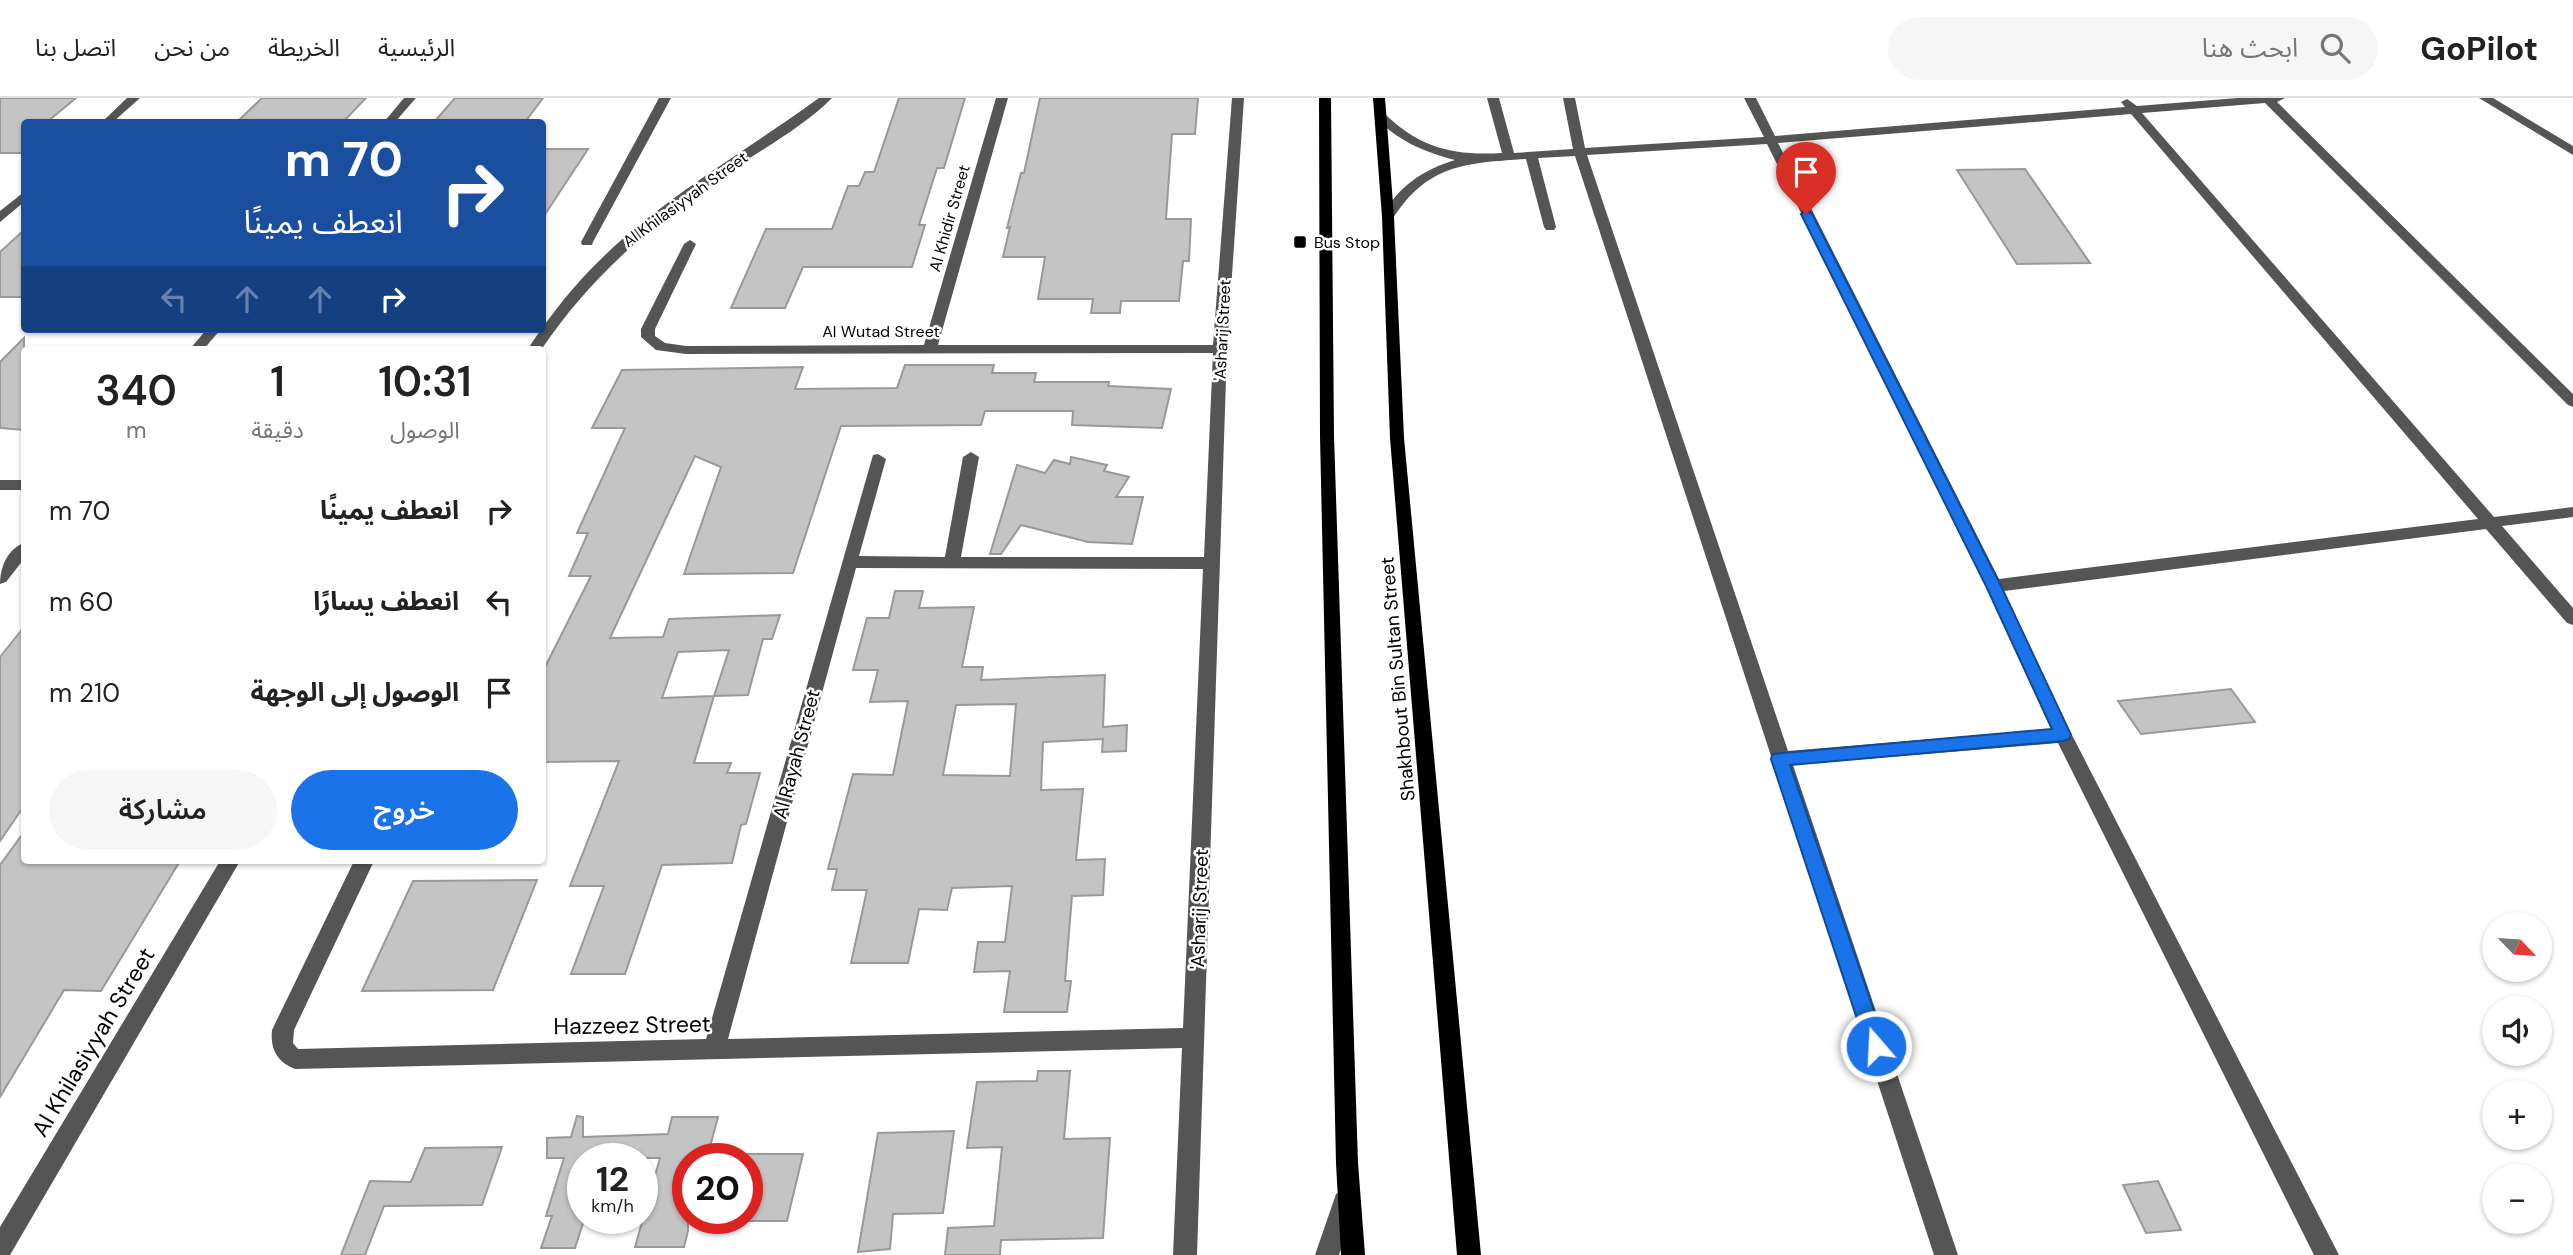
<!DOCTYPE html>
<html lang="ar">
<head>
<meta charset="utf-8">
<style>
	body { margin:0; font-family:"DM Sans","Noto Sans Arabic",sans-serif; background:#f6f6f6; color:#222; direction:rtl; height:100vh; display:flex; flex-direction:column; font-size:26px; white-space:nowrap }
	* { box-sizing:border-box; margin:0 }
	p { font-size:23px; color:#767676 }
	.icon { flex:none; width:38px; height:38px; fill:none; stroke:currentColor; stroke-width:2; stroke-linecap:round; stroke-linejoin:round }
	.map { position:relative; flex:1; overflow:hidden; direction:ltr }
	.details { position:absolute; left:21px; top:248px; width:525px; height:518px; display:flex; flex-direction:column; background:#fff; border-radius:7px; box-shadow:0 2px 5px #0004; direction:rtl }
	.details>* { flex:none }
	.hud { position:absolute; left:21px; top:21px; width:525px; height:214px; border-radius:7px; box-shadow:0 2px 5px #0004; direction:rtl; background:#1a4fa0; color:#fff; overflow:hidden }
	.needle { width:46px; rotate:115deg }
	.controls { position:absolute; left:2482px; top:814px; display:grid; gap:14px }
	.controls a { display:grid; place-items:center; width:70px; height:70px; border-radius:50%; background:#fff; box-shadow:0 2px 5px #0004; font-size:35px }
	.speed { position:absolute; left:567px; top:1045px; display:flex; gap:14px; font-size:35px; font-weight:700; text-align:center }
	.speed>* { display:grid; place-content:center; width:91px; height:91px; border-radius:50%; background:#fff; box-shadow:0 2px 5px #0004; line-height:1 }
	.speed small { font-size:18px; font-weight:400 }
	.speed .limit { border:10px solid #d22; background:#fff; color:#111 }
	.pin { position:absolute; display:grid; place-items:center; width:60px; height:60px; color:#fff; margin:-72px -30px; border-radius:50% 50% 50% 0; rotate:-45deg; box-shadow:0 0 7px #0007 }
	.pin .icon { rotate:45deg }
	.me { position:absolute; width:77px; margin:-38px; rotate:341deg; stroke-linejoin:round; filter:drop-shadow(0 0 5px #0008) }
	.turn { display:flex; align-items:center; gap:24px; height:147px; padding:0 28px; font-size:32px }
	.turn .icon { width:91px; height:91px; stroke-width:2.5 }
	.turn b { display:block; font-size:49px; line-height:60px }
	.lanes { display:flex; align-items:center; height:66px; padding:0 28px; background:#0003; justify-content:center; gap:35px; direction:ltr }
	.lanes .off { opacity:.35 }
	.eta { display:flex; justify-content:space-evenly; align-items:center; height:119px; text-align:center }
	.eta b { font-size:42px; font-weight:600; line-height:49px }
	.cta { display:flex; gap:14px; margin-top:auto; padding:14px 28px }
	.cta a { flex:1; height:80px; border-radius:42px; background:#1a73e8; color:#fff; font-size:28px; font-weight:600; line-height:80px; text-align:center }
	.cta a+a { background:#f6f6f6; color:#222 }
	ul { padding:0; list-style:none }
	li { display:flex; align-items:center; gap:21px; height:91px; padding:0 28px }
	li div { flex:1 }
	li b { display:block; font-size:26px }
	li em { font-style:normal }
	header { display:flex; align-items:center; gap:42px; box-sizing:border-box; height:98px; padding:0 35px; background:#fff; border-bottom:2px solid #e0e0e0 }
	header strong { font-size:33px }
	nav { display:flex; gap:38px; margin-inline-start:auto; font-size:24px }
	.search { width:490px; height:63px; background:#f6f6f6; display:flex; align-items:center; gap:18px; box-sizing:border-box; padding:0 24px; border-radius:38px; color:#767676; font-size:26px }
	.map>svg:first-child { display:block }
</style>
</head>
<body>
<header>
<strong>GoPilot</strong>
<div class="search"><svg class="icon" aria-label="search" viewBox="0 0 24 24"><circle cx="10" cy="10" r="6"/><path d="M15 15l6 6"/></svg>ابحث هنا</div>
<nav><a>الرئيسية</a><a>الخريطة</a><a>من نحن</a><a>اتصل بنا</a></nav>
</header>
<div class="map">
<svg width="2573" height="1157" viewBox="0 0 2573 1157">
	<rect width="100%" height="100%" fill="#fff"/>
	<g fill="#c4c4c4" stroke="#999" stroke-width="2" fill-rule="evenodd">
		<polygon points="0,0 76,0 47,24 24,24 24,55 0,55"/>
		<polygon points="262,0 366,0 343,24 237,24"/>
		<polygon points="455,0 543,0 525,24 434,24"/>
		<polygon points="899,0 965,0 944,70 937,70 919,127 925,127 912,169 803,169 785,210 731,210 766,131 832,131 848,88 859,88 865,74 874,74"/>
		<polygon points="1040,0 1198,0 1195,36 1172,36 1166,121 1191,121 1189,163 1183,163 1179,203 1121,203 1120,215 1091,215 1093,201 1038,201 1045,159 1003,159 1010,129 1007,130 1021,75 1024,75"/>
		<polygon points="542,51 588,51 542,121"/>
		<polygon points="2025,71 2090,165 2017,166 1957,72"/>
		<polygon points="24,132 24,199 0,199 0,154"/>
		<polygon points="24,240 24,332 0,330 0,264"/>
		<path d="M905 267H994L992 275H1036L1034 284H1109L1108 288 1171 291 1162 330 1072 327 1073 313H985L981 327 841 328 793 475 684 476 721 369 695 358 610 540 663 539 669 521 780 517 772 541H763L748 597 714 598 694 665H731L727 675H760L746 726 741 727 732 765 662 767 625 876H571L604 788H570L619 663 542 664V575L591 478H569L588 435H577L625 330H592L622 272 803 269 795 291 897 290ZM729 552 714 598 662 600 678 554Z"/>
		<polygon points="1071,359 1107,367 1104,373 1129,379 1116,399 1143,399 1132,446 1088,444 1021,427 1001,456 990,456 1017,367 1045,375 1054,362 1070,366"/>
		<path d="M895 493H923L919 510 974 509 962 569H983L981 582 1105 577 1103 629 1127 627 1126 653 1102 654 1103 641 1043 644 1041 692 1083 691 1076 762 1105 761 1103 797 1072 798 1065 883H1071L1067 914H1004L1010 873 974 874 978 844H1005L1012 788 952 790 947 812 919 811 908 865H851L867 792H832L837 771H828L853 676 893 677 908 603 870 604 878 572H853L867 520H889ZM1016 606 1010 678 943 677 956 607Z"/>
		<polygon points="24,529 24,708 0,743 0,559"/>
		<polygon points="2231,591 2255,624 2141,636 2118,603"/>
		<polygon points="24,734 24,763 180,763 101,893 64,892 0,999 0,767"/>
		<polygon points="537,782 493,892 362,893 413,783"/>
		<polygon points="1038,973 1070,973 1064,1041 1110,1040 1103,1140 1001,1142 1000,1157 945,1157 948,1130 994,1128 1002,1049 967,1050 977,984 1037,983"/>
		<polygon points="577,1018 583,1019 583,1039 668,1036 672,1019 718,1019 707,1060 688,1060 688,1133 684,1149 635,1149 660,1060 583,1060 583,1125 575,1150 541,1150 552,1118 546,1118 564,1060 547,1060 547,1040 571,1039"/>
		<polygon points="954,1033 943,1115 893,1116 890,1151 858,1154 878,1035"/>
		<polygon points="502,1049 482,1107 384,1108 365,1157 341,1157 370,1083 411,1084 425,1050"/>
		<polygon points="747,1056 803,1056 787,1123 747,1123"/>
		<polygon points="2158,1083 2181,1132 2146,1135 2123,1087"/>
	</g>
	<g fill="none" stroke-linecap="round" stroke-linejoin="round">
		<g fill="#555" fill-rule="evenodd">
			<polygon points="127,0 140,0 113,24 102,24"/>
			<polygon points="404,0 416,0 395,24 384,24"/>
			<polygon points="659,0 671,0 593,144 592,147 582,147 581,144"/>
			<path d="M819 0H832C806 27 758 54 727 75 652 126 592 177 541 252H527C546 224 565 198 589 173 655 104 742 56 819 0Z"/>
			<path d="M996 0H1008L938 247H1213L1232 0H1244L1227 251 1197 1157H1173L1182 950 295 971C277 964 270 951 272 932L354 763H374L294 932 293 945 298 951 706 941 873 357 878 356 886 361 859 458 945 459 963 359 971 354 979 359 961 459H1204L1213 255 686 256 656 252 641 239V231L684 146 690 142 696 146 655 231V238L665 245 686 248 924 247ZM856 470 1203 471 1183 930 728 941Z"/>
			<path d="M1487 0H1499L1514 55 1573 51 1563 0H1575L1585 50 1764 39 1744 0H1756L1775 38 2125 9 2121 4 2127 1 2137 8 2238 0H2285L2277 4 2573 296V309L2568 307 2265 5 2142 15 2494 419 2573 409V419L2502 428 2573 510V527L2567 525 2486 431 2004 493 2072 637 2339 1157H2314L2058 645 1793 667 1958 1157H1934L1774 667 1770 661 1771 658 1575 58 1538 60 1556 129 1554 132H1546L1544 129 1526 61C1466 65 1427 66 1392 122L1388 123 1382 119C1398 88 1423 72 1455 62 1424 54 1395 42 1374 17L1376 15H1384C1419 50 1454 58 1502 55ZM2131 16 2478 421 1999 481 1778 45ZM1767 46 1986 488 2051 631 1788 653 1587 57Z"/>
			<polygon points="2479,0 2493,0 2573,48 2573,57"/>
			<polygon points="24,94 24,104 0,124 0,113"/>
			<polygon points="207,231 221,231 203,252 189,252"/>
			<rect x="0" y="382" width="24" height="10"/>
			<path d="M24 445V461L6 484 0 486C0 470 7 451 24 445Z"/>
			<polygon points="220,763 240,763 10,1157 0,1157 0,1129"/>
			<polygon points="1344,1092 1352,1096 1356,1104 1339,1157 1315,1157 1336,1096"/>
		</g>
		<g fill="#000" fill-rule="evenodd">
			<polygon points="1319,0 1331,0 1334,338 1358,1065 1365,1157 1341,1157 1336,1065 1320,338"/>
			<polygon points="1373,0 1385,0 1394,119 1404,340 1481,1157 1457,1157 1390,340 1382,119"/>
		</g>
	</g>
	<polygon fill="#1a73e8" stroke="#114b97" stroke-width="2" points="1806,112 1812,116 2001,488 2071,637 2069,641 2063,643 1790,667 1886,948 1883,954 1876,957 1869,954 1866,948 1771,661 1773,656 2052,631 1986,488 1801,116"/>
	<rect fill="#000" stroke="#fff" stroke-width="2.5" x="1293" y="137" width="14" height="14" rx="3.5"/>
	<g text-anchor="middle" stroke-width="5" stroke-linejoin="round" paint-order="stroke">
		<g font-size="16" fill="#000" stroke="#fff">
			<text transform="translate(685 101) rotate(-36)" y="6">Al Khilasiyyah Street</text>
			<text transform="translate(949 120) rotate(-74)" y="6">Al Khidir Street</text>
			<text transform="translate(1222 232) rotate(-87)" y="6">'Asharij Street</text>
			<text x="881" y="239">Al Wutad Street</text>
		</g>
		<g font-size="16" fill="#000" stroke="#fff" text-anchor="start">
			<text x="1314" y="150">Bus Stop</text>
		</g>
		<g font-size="19" fill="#000" stroke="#fff">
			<text transform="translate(1397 581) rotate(-95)" y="7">Shakhbout Bin Sultan Street</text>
			<text transform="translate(796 656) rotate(-75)" y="7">Al Rayah Street</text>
			<text transform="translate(1199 811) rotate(-88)" y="7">'Asharij Street</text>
		</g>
		<g font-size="23" fill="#000" stroke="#fff">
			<text transform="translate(632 927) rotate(-1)" y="8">Hazzeez Street</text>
			<text transform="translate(93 944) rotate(-59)" y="8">Al Khilasiyyah Street</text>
		</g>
	</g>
</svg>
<div class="controls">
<a><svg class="needle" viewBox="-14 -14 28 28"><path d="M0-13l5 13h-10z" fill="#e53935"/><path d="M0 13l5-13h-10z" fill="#767676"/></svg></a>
<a><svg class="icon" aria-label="sound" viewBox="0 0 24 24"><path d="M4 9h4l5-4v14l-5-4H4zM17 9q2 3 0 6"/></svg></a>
<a>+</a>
<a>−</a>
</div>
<div class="speed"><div>12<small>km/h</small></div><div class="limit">20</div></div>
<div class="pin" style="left:1806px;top:116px;background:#d93025"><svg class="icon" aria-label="arrive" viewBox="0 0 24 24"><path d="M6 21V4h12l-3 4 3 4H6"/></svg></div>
<svg class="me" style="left:1876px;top:948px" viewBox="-20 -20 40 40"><circle r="17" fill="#1a73e8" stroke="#fff" stroke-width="3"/><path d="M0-11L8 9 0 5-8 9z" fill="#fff"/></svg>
<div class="hud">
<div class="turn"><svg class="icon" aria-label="right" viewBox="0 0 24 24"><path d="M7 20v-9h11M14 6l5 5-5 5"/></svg><div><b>70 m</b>انعطف يمينًا</div></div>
<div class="lanes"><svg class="icon off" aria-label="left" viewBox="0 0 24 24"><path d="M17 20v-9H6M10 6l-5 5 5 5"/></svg><svg class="icon off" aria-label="ahead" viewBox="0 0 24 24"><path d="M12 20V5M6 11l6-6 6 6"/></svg><svg class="icon off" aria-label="ahead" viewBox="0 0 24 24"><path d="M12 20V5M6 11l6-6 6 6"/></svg><svg class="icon" aria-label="right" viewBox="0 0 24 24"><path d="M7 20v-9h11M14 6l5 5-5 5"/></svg></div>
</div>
<section class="details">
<div class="eta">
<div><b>10:31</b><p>الوصول</p></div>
<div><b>1</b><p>دقيقة</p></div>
<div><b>340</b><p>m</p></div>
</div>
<ul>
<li><svg class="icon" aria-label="right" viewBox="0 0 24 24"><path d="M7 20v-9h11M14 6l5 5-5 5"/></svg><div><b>انعطف يمينًا</b></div><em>70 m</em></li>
<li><svg class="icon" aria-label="left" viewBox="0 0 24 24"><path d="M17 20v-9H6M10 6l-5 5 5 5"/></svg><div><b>انعطف يسارًا</b></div><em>60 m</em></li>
<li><svg class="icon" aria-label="arrive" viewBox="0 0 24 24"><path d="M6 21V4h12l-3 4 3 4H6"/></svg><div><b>الوصول إلى الوجهة</b></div><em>210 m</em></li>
</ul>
<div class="cta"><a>خروج</a><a>مشاركة</a></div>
</section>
</div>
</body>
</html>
